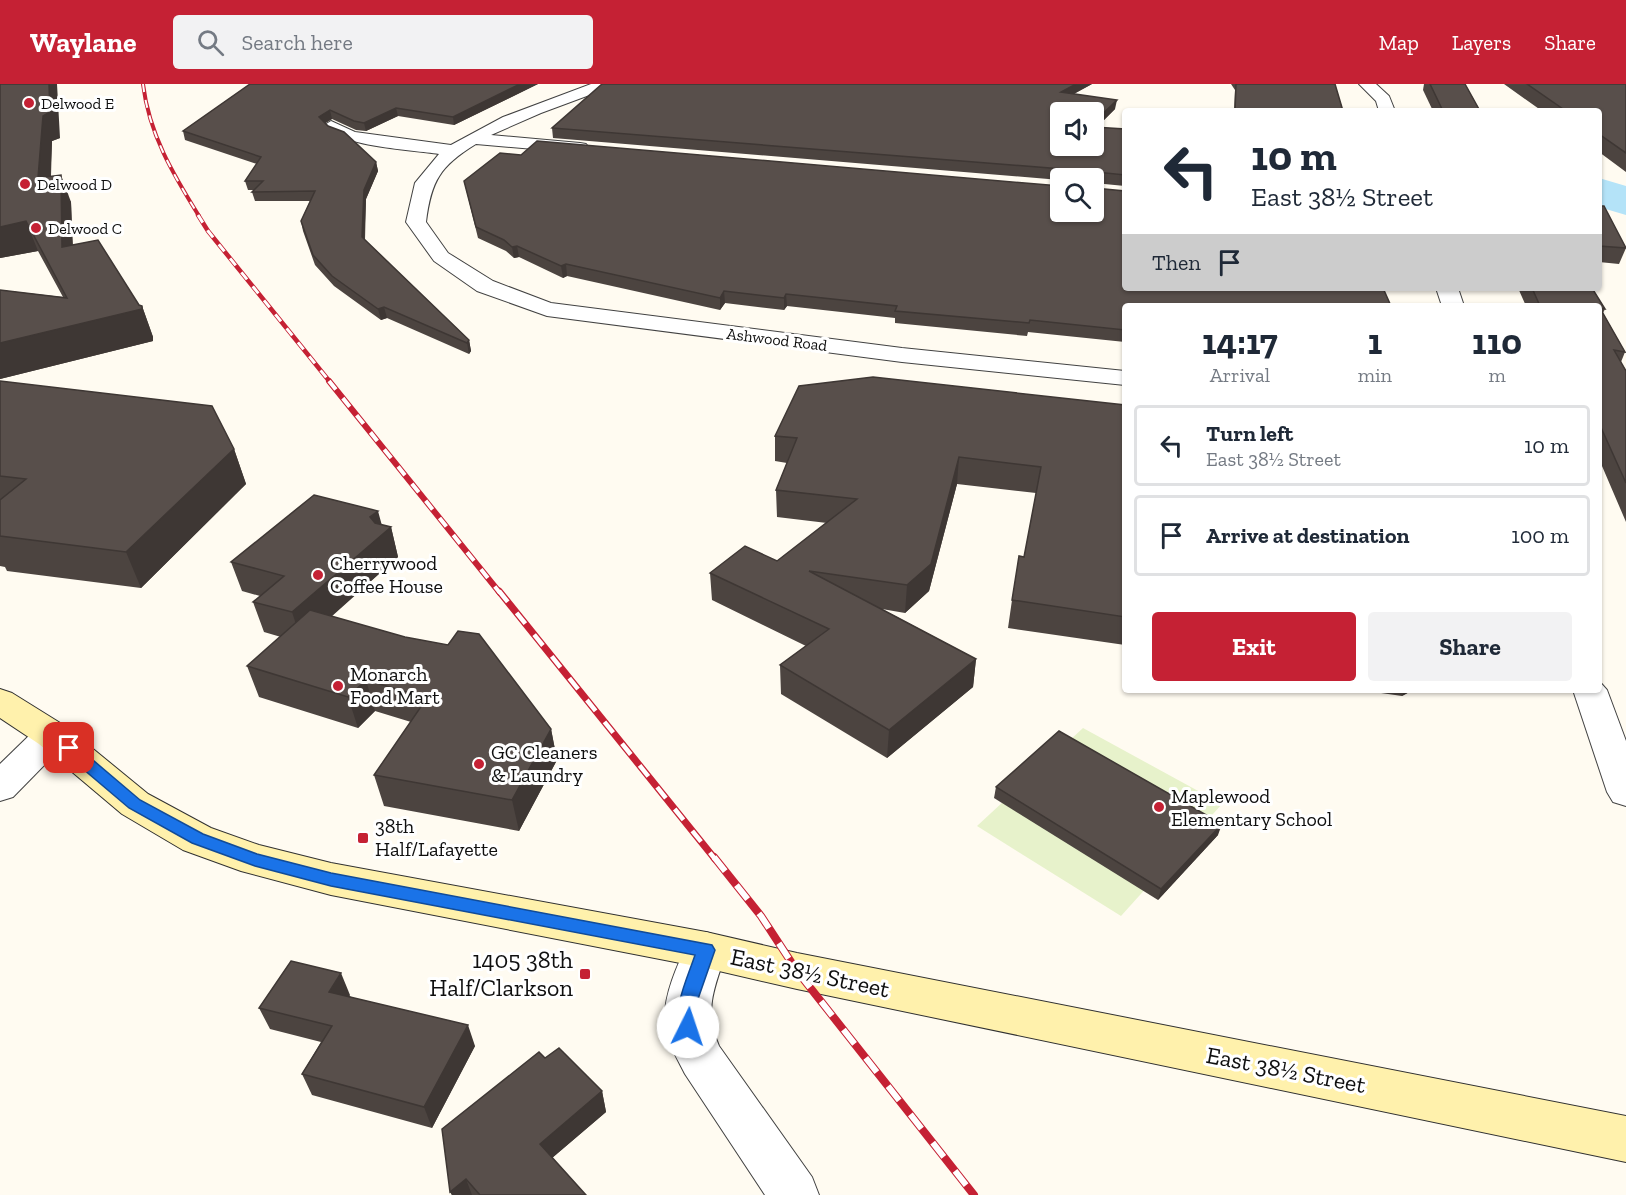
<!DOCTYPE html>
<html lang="en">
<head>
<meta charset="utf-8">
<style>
	body { margin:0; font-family:"Zilla Slab",serif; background:#f2f2f3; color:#1f2937; height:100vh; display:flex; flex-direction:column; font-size:22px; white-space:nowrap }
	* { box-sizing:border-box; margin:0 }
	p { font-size:20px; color:#747a83 }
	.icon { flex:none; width:33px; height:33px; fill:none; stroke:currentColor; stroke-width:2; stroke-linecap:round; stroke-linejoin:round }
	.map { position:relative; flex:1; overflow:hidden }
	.drawer { position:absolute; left:1122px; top:219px; width:480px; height:390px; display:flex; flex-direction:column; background:#fff; border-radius:6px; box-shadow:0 2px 4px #0004 }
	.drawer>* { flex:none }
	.hud { position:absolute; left:1122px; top:24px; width:480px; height:183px; border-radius:6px; box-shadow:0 2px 4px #0004; background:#fff; color:#1f2937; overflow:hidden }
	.buttons { position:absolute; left:1050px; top:18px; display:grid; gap:12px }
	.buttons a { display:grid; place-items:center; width:54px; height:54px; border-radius:6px; background:#fff; box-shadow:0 2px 4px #0004; font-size:30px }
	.pin { position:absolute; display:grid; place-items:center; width:51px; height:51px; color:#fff; margin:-26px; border-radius:12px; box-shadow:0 3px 9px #0006 }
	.me { position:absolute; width:66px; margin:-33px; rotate:4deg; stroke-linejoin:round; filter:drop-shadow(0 0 4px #0008) }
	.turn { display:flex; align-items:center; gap:21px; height:126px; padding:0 30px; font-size:27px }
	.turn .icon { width:78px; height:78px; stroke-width:2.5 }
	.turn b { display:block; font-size:42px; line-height:51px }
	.then { display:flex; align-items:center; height:57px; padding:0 30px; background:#0003; gap:12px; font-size:22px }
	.eta { display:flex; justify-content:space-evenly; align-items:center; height:102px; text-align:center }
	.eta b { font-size:36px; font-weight:800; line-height:42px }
	.action { display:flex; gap:12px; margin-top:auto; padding:12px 30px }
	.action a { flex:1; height:69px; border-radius:6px; background:#c52134; color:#fff; font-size:24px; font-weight:800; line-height:69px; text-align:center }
	.action a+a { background:#f2f2f3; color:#1f2937 }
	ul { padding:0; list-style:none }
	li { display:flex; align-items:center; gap:18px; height:81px; margin:0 12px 9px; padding:0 18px; border:3px solid #e0e1e3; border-radius:6px }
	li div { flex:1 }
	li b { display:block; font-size:22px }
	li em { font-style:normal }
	header { display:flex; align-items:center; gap:36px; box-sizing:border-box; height:84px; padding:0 30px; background:#c52134; color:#fff }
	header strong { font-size:28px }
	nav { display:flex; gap:33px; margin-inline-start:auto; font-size:21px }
	.search { width:420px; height:54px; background:#f2f2f3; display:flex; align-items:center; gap:15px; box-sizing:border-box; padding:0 21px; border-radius:6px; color:#747a83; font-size:22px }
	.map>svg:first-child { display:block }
</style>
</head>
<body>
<header>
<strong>Waylane</strong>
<div class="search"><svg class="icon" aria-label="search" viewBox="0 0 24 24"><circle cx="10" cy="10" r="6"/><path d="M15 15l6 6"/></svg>Search here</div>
<nav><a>Map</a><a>Layers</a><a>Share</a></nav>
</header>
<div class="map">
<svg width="1626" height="1111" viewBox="0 0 1626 1111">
	<rect width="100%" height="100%" fill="#fffbf1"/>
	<polygon fill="#e7f2cb" points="1083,644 1222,720 1121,832 977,742"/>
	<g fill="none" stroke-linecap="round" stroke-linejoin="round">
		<polygon fill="#b4e3f8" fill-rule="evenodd" points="1599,94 1626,102 1626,131 1599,123"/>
		<defs>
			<g id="street">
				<path d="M591 0H614L611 3 541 29 491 51 580 59 586 60 589 64 586 68 580 69 476 60C440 82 431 97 426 138L448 169 493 197 551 219 902 264 1125 287V301L902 278 547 232 477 207 434 177 406 138 415 99 439 70C413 66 338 62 323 42L331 37 355 48 451 61 503 33Z"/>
				<polygon points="1359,0 1376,0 1389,12 1395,27 1379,27 1376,17"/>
				<polygon points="1436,204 1458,204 1464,222 1442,222"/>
				<polygon points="1599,597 1607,606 1626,657 1626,722 1613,718 1607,708 1573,606 1599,606"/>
				<polygon points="52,638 65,642 70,651 65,660 13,713 0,717 0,680 39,642"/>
				<path d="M706 848 721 853 727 866C715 903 703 924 719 962L812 1093 819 1111H765L685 990C678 976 667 958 665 942 662 913 678 879 691 853Z"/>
			</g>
			<polygon id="secondary" points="0,605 12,609 65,642 148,710 211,744 259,761 331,779 706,848 797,869 1626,1032 1626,1078 797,905 706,884 331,811 241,787 183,766 122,730 39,660 0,634"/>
		</defs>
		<use href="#street" stroke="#424242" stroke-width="2"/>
		<use href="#secondary" stroke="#313131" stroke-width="2"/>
		<use href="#street" fill="#fff" fill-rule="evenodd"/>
		<use href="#secondary" fill="#fff1ac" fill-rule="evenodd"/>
		<defs>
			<path id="rail-far4" d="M143 0C149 50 173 90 199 132"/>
			<polyline id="rail-far3" points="198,131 208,147 330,298"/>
			<polyline id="rail-far2" points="329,297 500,509"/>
			<polyline id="rail-far1" points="499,507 715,775"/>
			<polyline id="rail" points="714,773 761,832 797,887 974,1111"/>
		</defs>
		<use href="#rail-far4" stroke="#c52134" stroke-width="4"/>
		<use href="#rail-far3" stroke="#c52134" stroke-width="4.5"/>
		<use href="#rail-far2" stroke="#c52134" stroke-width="6"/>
		<use href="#rail-far1" stroke="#c52134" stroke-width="7"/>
		<use href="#rail" stroke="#c52134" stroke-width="8"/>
		<use href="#rail-far4" stroke="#fff" stroke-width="2" stroke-dasharray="8" stroke-linecap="butt"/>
		<use href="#rail-far3" stroke="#fff" stroke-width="3" stroke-dasharray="9" stroke-linecap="butt"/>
		<use href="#rail-far2" stroke="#fff" stroke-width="4" stroke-dasharray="11" stroke-linecap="butt"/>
		<use href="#rail-far1" stroke="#fff" stroke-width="4.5" stroke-dasharray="14" stroke-linecap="butt"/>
		<use href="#rail" stroke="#fff" stroke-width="6" stroke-dasharray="18" stroke-linecap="butt"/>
	</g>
	<g fill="#4c4440">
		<polygon points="0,0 60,54 52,57 51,92 71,118 73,161 139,221 142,222 153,253 153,257 0,295 0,206 63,213 38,167 0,174"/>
		<polygon points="250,0 538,0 454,41 398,32 366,47 356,46 332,35 325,39 376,78 378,87 366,115 365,156 469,256 471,267 469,270 387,234 381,236 334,202 315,181 303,147 301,137 310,117 255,117 252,108 254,106 248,106 245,97 257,80 185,56 183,47"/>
		<polygon points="1092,0 1074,10 1115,25 1097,43 1125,45 1125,102 1094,99 1094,104 1125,222 1125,258 1028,248 1027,252 895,239 895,234 787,222 784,226 725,219 720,226 567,192 563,194 519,173 514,174 506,167 478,154 464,97 521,71 1060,102 1094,94 1060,94 1060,98 1060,96 553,54 552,44"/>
		<polygon points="1231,0 1335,0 1343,27 1234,27 1235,6"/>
		<polygon points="1424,0 1465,0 1480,27 1433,27 1423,6"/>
		<polygon points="1504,0 1626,0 1626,88 1599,68 1599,27 1542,27"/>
		<polygon points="1599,122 1626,164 1619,180 1599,178"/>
		<polygon points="1518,204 1592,204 1605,225 1603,229 1625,268 1621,278 1626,287 1626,438 1599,375 1599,222 1526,222"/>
		<polygon points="0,297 234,365 246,400 141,504 7,487 5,483 0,482"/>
		<polygon points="1125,321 1125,561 1008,544 1012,516 1024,473 1036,409 957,400 929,507 905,529 882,525 976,575 973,603 887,674 781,610 780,581 806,562 712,516 710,489 777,477 827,439 777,433 776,406 787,379 775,377 775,352"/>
		<polygon points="382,441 391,443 398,473 331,532 551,645 557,676 519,747 384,722 374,691 411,638 375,627 358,644 259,613 247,582 281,553 264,548 253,518 260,512 242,507 231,478"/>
		<polygon points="1360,606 1413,606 1402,612"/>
		<polygon points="996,703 1218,751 1158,816 994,714"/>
		<polygon points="350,911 349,912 475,962 432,1044 312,1011 302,990 321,958 270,945 259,924"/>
		<polygon points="545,974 602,1007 606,1028 552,1074 586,1111 452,1111 450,1108"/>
	</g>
	<g fill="#3e3734">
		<polygon points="49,0 57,0 60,54 52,57 49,121 38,94 43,32"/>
		<polygon points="520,0 538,0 454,41 453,33"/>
		<polygon points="1076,0 1092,0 1060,17 1061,8"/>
		<polygon points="1117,16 1115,25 1094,46 1094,38"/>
		<polygon points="396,24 398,32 366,47 364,39"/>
		<polygon points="330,26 332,35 321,42 319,33"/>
		<polygon points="376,78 378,87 366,115 364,163 362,153 364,106"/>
		<polygon points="61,91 71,118 73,193 62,163"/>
		<polygon points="26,137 38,167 0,174 0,143"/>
		<polygon points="517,162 519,173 514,174 512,163"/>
		<polygon points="566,180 567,192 563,194 561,182"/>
		<polygon points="724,207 725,219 720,226 720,214"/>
		<polygon points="786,210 787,222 784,226 784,214"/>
		<polygon points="142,222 153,253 153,257 0,295 0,259"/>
		<polygon points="384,223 387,234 381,236 378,225"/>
		<polygon points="469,256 471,267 469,270 467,259"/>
		<polygon points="234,365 246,400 141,504 126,468"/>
		<polygon points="959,373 957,400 929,507 905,529 907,501"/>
		<polygon points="378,427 384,449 391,443 398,473 302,559 292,528 370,433"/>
		<polygon points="976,575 973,603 887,674 889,646"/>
		<polygon points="366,596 375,627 358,644 348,613"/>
		<polygon points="1405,606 1413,606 1402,612"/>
		<polygon points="551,645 557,676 519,747 512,716"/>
		<polygon points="1222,740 1218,751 1158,816 1161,805"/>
		<polygon points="341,889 350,911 339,929 329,908"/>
		<polygon points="468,941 475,962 432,1044 424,1023"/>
		<polygon points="602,1007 606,1028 545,1080 540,1060"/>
		<polygon points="466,1095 472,1111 452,1111 450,1108"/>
	</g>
	<g fill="#584f4b" stroke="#3e3734" stroke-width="1.5">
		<polygon points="0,0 49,0 50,28 43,32 38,94 61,91 62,163 98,156 139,221 142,222 142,225 0,259 0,206 67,214 26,137 0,143"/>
		<polygon points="250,0 520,0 453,33 396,24 364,39 354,37 330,26 319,33 328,42 344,48 376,78 364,106 362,153 469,256 467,259 384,223 378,225 332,192 313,171 301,137 315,107 252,108 263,97 245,97 261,73 183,47"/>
		<polygon points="602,0 1076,0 1061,8 1117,16 1094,38 1094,28 1060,28 1060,62 1094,62 1094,43 1125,45 1125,91 1096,88 1093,90 1093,94 1063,94 1062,85 552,44"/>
		<polygon points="1236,0 1335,0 1343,27 1235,27"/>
		<polygon points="1430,0 1465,0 1480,27 1443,27"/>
		<polygon points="1527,0 1626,0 1626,69 1599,50 1599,27 1566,27"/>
		<polygon points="537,57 1060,102 1060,128 1094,128 1094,96 1094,104 1125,107 1125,204 1383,204 1391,222 1125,222 1125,246 1030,236 1029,239 895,227 897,222 786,210 784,214 724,207 720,214 566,180 561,182 517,162 512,163 504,156 476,143 464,97 500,69 521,71"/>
		<polygon points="1599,122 1604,122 1626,164 1599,162"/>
		<polygon points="1532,204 1592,204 1605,225 1600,224 1625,268 1614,266 1626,287 1626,399 1599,339 1599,222 1540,222"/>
		<polygon points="873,293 1125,321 1125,533 1012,516 1019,472 1024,473 1041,383 959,373 931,480 907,501 809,487 976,575 889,646 780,581 829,545 710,489 745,462 777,477 857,415 776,406 797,354 775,352 799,302"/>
		<polygon points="0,297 212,322 234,365 126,468 0,452 0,416 26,395 0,392"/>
		<polygon points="314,411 378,427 370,433 375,439 391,443 292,528 253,518 284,492 231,478"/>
		<polygon points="310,526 405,553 448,561 458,547 479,550 551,645 512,716 374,691 427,614 366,596 348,613 247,582"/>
		<polygon points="1059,647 1222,740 1161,805 996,703"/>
		<polygon points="291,877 341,889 329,908 468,941 424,1023 302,990 332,942 259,924"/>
		<polygon points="559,964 602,1007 540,1060 586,1111 480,1111 466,1095 450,1108 442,1045 539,968 545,974"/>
	</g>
	<path fill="#1a73e8" stroke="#114b97" stroke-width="1.5" d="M69 659 74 660 140 716 203 750 257 770 331 789 712 861 715 866 698 915 697 943 695 949 688 951 681 949C671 926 688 893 695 871L331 802 255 782 192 759 129 724 63 668 61 664 63 660Z"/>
	<g fill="#c52134" stroke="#fff" stroke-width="2">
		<circle cx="29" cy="19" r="6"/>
		<circle cx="25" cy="100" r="6"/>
		<circle cx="36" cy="144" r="6"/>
		<circle cx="318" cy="491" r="6"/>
		<circle cx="338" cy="602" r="6"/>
		<circle cx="479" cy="680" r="6"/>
		<circle cx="1159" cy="723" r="6"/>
		<rect x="357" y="748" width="12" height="12" rx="3"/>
		<rect x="579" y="884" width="12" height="12" rx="3"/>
	</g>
	<g text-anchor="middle" stroke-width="6" stroke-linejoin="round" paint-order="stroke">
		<g font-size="16" fill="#0f0f0f" stroke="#fff" text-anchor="start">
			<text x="41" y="25">Delwood E</text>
			<text x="37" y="106">Delwood D</text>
			<text x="48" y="150">Delwood C</text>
		</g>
		<g font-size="16" fill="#0f0f0f" stroke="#fff">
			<text transform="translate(777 255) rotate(7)" y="6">Ashwood Road</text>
		</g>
		<g font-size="20" fill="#0f0f0f" stroke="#fff" text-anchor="start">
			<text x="330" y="486">Cherrywood<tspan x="330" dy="23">Coffee House</tspan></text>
			<text x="350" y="597">Monarch<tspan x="350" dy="23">Food Mart</tspan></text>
			<text x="491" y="675">GC Cleaners<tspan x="491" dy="23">&amp; Laundry</tspan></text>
			<text x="1171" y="719">Maplewood<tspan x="1171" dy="23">Elementary School</tspan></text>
			<text x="375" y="749">38th<tspan x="375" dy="23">Half/Lafayette</tspan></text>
		</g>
		<g font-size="24" fill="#0f0f0f" stroke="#fff" text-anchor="end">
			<text x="573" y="884">1405 38th<tspan x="573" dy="28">Half/Clarkson</tspan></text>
		</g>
		<g font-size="24" fill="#0f0f0f" stroke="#fff">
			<text transform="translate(810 889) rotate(12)" y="8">East 38½ Street</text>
			<text transform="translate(1286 986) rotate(11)" y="8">East 38½ Street</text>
		</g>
	</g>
</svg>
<div class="buttons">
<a><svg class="icon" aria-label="sound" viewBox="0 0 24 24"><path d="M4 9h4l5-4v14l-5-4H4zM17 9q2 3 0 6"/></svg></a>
<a><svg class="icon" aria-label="search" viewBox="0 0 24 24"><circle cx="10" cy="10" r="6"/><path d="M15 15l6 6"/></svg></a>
</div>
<div class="pin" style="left:69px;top:664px;background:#d93025"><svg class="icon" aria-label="arrive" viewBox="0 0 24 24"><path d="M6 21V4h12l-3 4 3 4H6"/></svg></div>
<svg class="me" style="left:688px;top:943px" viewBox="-20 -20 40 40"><circle r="19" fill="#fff"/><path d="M0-13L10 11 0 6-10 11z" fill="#1a73e8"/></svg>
<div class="hud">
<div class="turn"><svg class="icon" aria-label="left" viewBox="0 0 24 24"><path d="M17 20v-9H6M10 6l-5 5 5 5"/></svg><div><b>10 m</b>East 38½ Street</div></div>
<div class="then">Then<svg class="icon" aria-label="arrive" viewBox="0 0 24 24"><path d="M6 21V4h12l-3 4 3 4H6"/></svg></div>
</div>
<section class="drawer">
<div class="eta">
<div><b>14:17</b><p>Arrival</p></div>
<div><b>1</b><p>min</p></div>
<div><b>110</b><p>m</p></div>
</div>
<ul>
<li><svg class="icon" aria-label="left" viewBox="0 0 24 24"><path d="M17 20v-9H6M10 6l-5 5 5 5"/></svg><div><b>Turn left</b><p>East 38½ Street</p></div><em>10 m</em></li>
<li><svg class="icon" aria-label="arrive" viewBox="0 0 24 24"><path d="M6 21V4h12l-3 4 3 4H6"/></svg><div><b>Arrive at destination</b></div><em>100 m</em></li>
</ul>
<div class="action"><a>Exit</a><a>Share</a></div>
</section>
</div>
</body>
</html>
